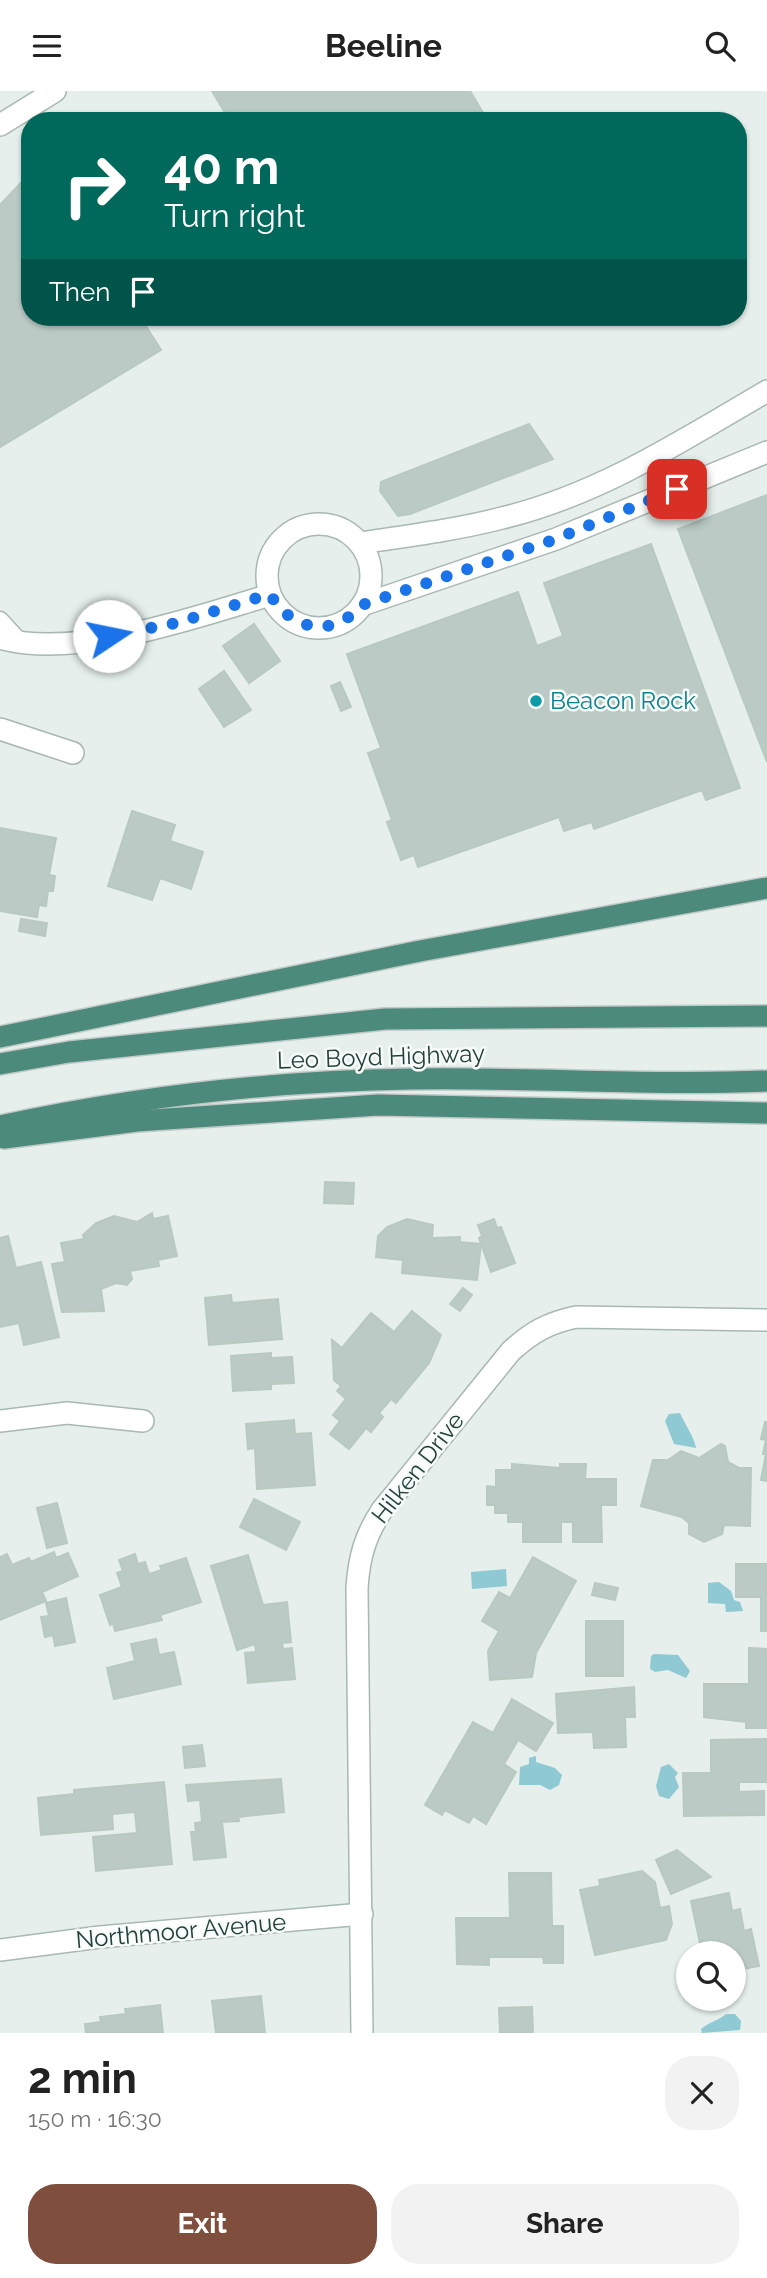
<!DOCTYPE html>
<html lang="en">
<head>
<meta charset="utf-8">
<style>
	body { margin:0; font-family:Raleway,sans-serif; background:#f2f2f2; color:#222; height:100vh; display:flex; flex-direction:column; font-size:26px; white-space:nowrap }
	* { box-sizing:border-box; margin:0 }
	p { font-size:23px; color:#767676 }
	.icon { flex:none; width:38px; height:38px; fill:none; stroke:currentColor; stroke-width:2; stroke-linecap:round; stroke-linejoin:round }
	.map { position:relative; height:1942px; overflow:hidden }
	.details { display:flex; flex-direction:column; background:#fff; flex:1 }
	.details>* { flex:none }
	.banner { position:absolute; left:21px; top:21px; width:726px; height:214px; border-radius:28px; box-shadow:0 2px 5px #0004; background:#00695c; color:#fff; overflow:hidden }
	.buttons { position:absolute; left:676px; top:1850px; display:grid; gap:14px }
	.buttons a { display:grid; place-items:center; width:70px; height:70px; border-radius:50%; background:#fff; box-shadow:0 2px 5px #0004; font-size:35px }
	.pin { position:absolute; display:grid; place-items:center; width:60px; height:60px; color:#fff; margin:-30px; border-radius:14px; box-shadow:0 4px 10px #0006 }
	.me { position:absolute; width:77px; margin:-38px; rotate:79deg; stroke-linejoin:round; filter:drop-shadow(0 0 5px #0008) }
	.turn { display:flex; align-items:center; gap:24px; height:147px; padding:0 28px; font-size:32px }
	.turn .icon { width:91px; height:91px; stroke-width:2.5 }
	.turn b { display:block; font-size:49px; line-height:60px }
	.then { display:flex; align-items:center; height:66px; padding:0 28px; background:#0003; gap:14px; font-size:26px }
	.round { display:grid; place-items:center; flex:none; width:74px; height:74px; border-radius:28px; background:#f2f2f2 }
	.head { display:flex; align-items:center; justify-content:space-between; height:119px; padding:0 28px }
	h1 { font-size:42px; font-weight:700; line-height:52px }
	.primary-button { display:flex; gap:14px; margin-top:auto; padding:14px 28px }
	.primary-button a { flex:1; height:80px; border-radius:28px; background:#804e3d; color:#fff; font-size:28px; font-weight:700; line-height:80px; text-align:center }
	.primary-button a+a { background:#f2f2f2; color:#222 }
	header { display:flex; justify-content:space-between; align-items:center; height:91px; padding:0 28px; background:#fff; font-size:32px; font-weight:700 }
	.map>svg:first-child { display:block }
</style>
</head>
<body>
<header><svg class="icon" aria-label="menu" viewBox="0 0 24 24"><path d="M4 6h16M4 12h16M4 18h16"/></svg>Beeline<svg class="icon" aria-label="search" viewBox="0 0 24 24"><circle cx="10" cy="10" r="6"/><path d="M15 15l6 6"/></svg></header>
<div class="map">
<svg width="767" height="1942" viewBox="0 0 767 1942">
	<rect width="100%" height="100%" fill="#e6efeb"/>
	<g fill="#8ec9d4">
		<path d="M680 1322C685 1334 694 1345 696 1357L674 1353 665 1330 669 1323Z"/>
		<polygon points="506,1478 507,1495 472,1498 471,1481"/>
		<polygon points="719,1491 731,1500 734,1509 740,1511 743,1520 726,1521 725,1513 708,1512 708,1492"/>
		<polygon points="654,1563 678,1564 690,1580 686,1587 668,1579 655,1581 650,1578 651,1565"/>
		<polygon points="536,1665 536,1671 555,1677 562,1684 559,1694 550,1699 540,1694 519,1694 520,1676 529,1673 529,1667"/>
		<polygon points="669,1673 678,1682 675,1686 679,1696 669,1708 659,1705 656,1695 661,1676"/>
		<path d="M726 1923H735L741 1930 740 1939 702 1942 701 1938C709 1931 718 1930 726 1923Z"/>
	</g>
	<g fill="#bbcac4" stroke="#b8c9c2" stroke-width="2">
		<polygon points="212,0 470,0 488,30 230,30"/>
		<polygon points="30,82 30,226 140,226 161,259 0,356 0,114"/>
		<polygon points="529,333 553,368 410,423 398,425 380,400 381,391"/>
		<polygon points="767,404 767,671 678,438"/>
		<polygon points="651,453 740,697 706,709 702,699 594,738 592,731 564,740 559,726 418,776 414,764 401,769 387,731 392,729 368,662 381,657 347,563 518,501 537,555 563,545 544,492"/>
		<polygon points="254,533 280,570 249,592 223,555"/>
		<polygon points="224,580 251,619 224,636 199,598"/>
		<polygon points="340,591 351,616 341,620 331,595"/>
		<polygon points="132,720 175,734 170,750 203,761 191,798 160,787 152,809 108,795"/>
		<polygon points="0,737 56,747 49,784 55,785 53,800 48,800 46,815 39,814 37,826 0,820"/>
		<polygon points="21,828 47,832 45,845 19,840"/>
		<polygon points="325,1091 354,1092 353,1113 324,1112"/>
		<polygon points="152,1122 153,1128 168,1125 177,1165 158,1169 159,1175 130,1180 132,1188 127,1194 116,1192 101,1198 104,1220 62,1221 52,1173 65,1171 61,1152 84,1148 83,1144 96,1132 114,1125 137,1131"/>
		<polygon points="407,1128 433,1134 432,1147 460,1146 460,1151 481,1153 477,1189 402,1182 403,1169 376,1166 378,1145 387,1136"/>
		<polygon points="494,1128 497,1137 501,1136 515,1172 491,1181 479,1147 482,1145 478,1134"/>
		<polygon points="8,1145 16,1177 41,1171 59,1246 24,1254 19,1232 0,1236 0,1147"/>
		<polygon points="463,1197 472,1204 460,1220 450,1213"/>
		<polygon points="231,1204 232,1212 278,1208 282,1248 209,1254 205,1207"/>
		<polygon points="412,1220 441,1244 429,1272 396,1312 391,1308 379,1322 383,1326 371,1341 366,1337 349,1358 330,1343 340,1330 333,1324 346,1308 337,1300 341,1295 334,1289 332,1249 342,1257 371,1222 394,1241"/>
		<polygon points="271,1262 271,1267 292,1266 294,1292 271,1293 271,1298 233,1300 231,1265"/>
		<polygon points="294,1329 295,1343 311,1342 315,1394 257,1398 255,1357 248,1358 246,1333"/>
		<polygon points="765,1331 767,1331 767,1390 761,1389 766,1363 763,1363 766,1349 761,1348"/>
		<polygon points="721,1353 725,1355 728,1371 739,1377 751,1377 750,1435 724,1434 722,1443 704,1451 689,1443 689,1432 682,1426 641,1415 653,1369 668,1369 681,1360 699,1367"/>
		<polygon points="512,1373 560,1377 560,1373 586,1373 585,1388 616,1388 616,1414 601,1414 602,1451 573,1451 573,1431 561,1431 561,1451 523,1451 523,1431 508,1431 508,1422 495,1422 495,1414 487,1414 487,1395 496,1396 496,1379 512,1379"/>
		<polygon points="254,1408 300,1431 286,1459 240,1436"/>
		<polygon points="57,1412 67,1452 47,1457 37,1417"/>
		<polygon points="54,1461 56,1467 68,1462 78,1485 42,1501 46,1510 0,1529 0,1466 7,1463 12,1474 29,1467 31,1471"/>
		<polygon points="135,1463 138,1473 145,1471 149,1483 162,1479 160,1475 186,1467 201,1511 160,1524 162,1529 115,1540 113,1532 110,1534 100,1504 122,1496 117,1482 123,1480 119,1469"/>
		<polygon points="248,1464 263,1514 287,1511 291,1551 282,1552 283,1558 292,1557 295,1588 248,1592 245,1562 256,1561 255,1553 237,1559 211,1475"/>
		<polygon points="533,1466 576,1490 536,1562 532,1586 490,1589 488,1560 499,1540 482,1530 499,1501 510,1507"/>
		<polygon points="736,1473 767,1473 767,1540 761,1540 761,1506 736,1506"/>
		<polygon points="595,1492 618,1497 615,1509 592,1504"/>
		<polygon points="66,1507 75,1551 55,1555 53,1544 45,1546 41,1526 49,1525 46,1512"/>
		<rect x="586" y="1530" width="37" height="55"/>
		<polygon points="156,1548 159,1564 174,1561 181,1593 114,1608 107,1577 135,1570 131,1553"/>
		<polygon points="749,1557 767,1558 767,1637 746,1637 746,1631 704,1626 704,1593 749,1593"/>
		<polygon points="634,1596 635,1626 625,1626 626,1656 594,1657 593,1641 558,1642 556,1603"/>
		<polygon points="512,1608 553,1632 536,1660 518,1649 504,1673 516,1681 486,1733 473,1725 469,1732 445,1719 442,1724 425,1714 473,1631 493,1642"/>
		<polygon points="767,1648 767,1691 739,1691 739,1701 764,1700 764,1724 684,1725 683,1682 711,1682 711,1649"/>
		<polygon points="202,1654 205,1675 185,1677 183,1656"/>
		<polygon points="281,1688 284,1721 238,1726 239,1730 222,1731 226,1766 194,1769 191,1741 196,1741 195,1732 202,1731 200,1709 188,1710 186,1694"/>
		<polygon points="164,1691 172,1773 96,1780 93,1746 137,1742 135,1721 112,1723 113,1738 41,1744 38,1707 74,1703 74,1699"/>
		<polygon points="677,1759 711,1786 671,1803 656,1769"/>
		<polygon points="642,1780 655,1791 660,1817 669,1815 672,1833 666,1849 595,1864 580,1799 600,1795 599,1789"/>
		<polygon points="509,1782 551,1782 552,1835 563,1835 563,1872 544,1872 543,1866 489,1866 489,1874 457,1873 456,1827 510,1827"/>
		<polygon points="729,1802 732,1820 740,1818 744,1840 751,1838 759,1875 733,1880 733,1862 702,1862 691,1810"/>
		<polygon points="261,1905 265,1942 216,1942 212,1910"/>
		<polygon points="160,1914 163,1942 86,1942 85,1933 101,1931 100,1926 126,1923 125,1918"/>
		<polygon points="532,1916 533,1942 500,1942 499,1917"/>
	</g>
	<g fill="none" stroke-linecap="round" stroke-linejoin="round">
		<defs>
			<polyline id="service" points="0,529 22,553"/>
			<g id="minor">
				<circle cx="319" cy="485" r="52"/>
				<path d="M360 452C407 445 456 439 502 427 599 404 683 349 767 300"/>
				<polyline points="362,514 556,448 767,361"/>
				<path d="M0 547C76 569 195 526 270 504"/>
				<polyline points="0,638 73,662"/>
				<polyline points="0,1330 67,1322 143,1330"/>
				<polyline points="0,1859 100,1846 362,1823"/>
				<path d="M362 1942 357 1497C359 1466 365 1445 382 1419L511 1260C532 1241 548 1232 576 1226L767 1229"/>
			</g>
			<polyline id="tertiary" points="0,34 55,0"/>
			<g id="trunk">
				<polyline points="0,946 420,860 767,797"/>
				<polyline points="0,973 69,961 385,928 767,925"/>
				<path d="M0 1035C134 1006 274 990 411 988 530 986 649 995 767 990"/>
				<polyline points="4,1047 137,1030 378,1014 767,1022"/>
			</g>
		</defs>
		<use href="#service" stroke="#a8b8b2" stroke-width="19"/>
		<use href="#minor" stroke="#a8b8b2" stroke-width="24"/>
		<use href="#tertiary" stroke="#a8b8b2" stroke-width="24"/>
		<use href="#trunk" stroke="#c2cac8" stroke-width="24"/>
		<use href="#service" stroke="#fff" stroke-width="16"/>
		<use href="#minor" stroke="#fff" stroke-width="21"/>
		<use href="#tertiary" stroke="#fff" stroke-width="21"/>
		<use href="#trunk" stroke="#4c8a7c" stroke-width="21"/>
	</g>
	<g fill="none" stroke-linecap="round" stroke-linejoin="round">
		<path stroke="#1a73e8" stroke-width="12" stroke-dasharray="0 21.6" d="M109 545 176 532 270 503C292 541 333 547 362 514L556 448 677 398"/>
	</g>
	<circle fill="#0f9aa8" stroke="#f7fbf9" stroke-width="2.5" cx="536" cy="610" r="7"/>
	<g text-anchor="middle" stroke-width="5" stroke-linejoin="round" paint-order="stroke">
		<g font-size="24" fill="#0d838f" stroke="#f7fbf9" text-anchor="start">
			<text x="550" y="618">Beacon Rock</text>
		</g>
		<g font-size="24" fill="#24423a" stroke="#f7fbf9">
			<text transform="translate(381 966) rotate(-2)" y="8">Leo Boyd Highway</text>
			<text transform="translate(418 1377) rotate(-52)" y="8">Hilken Drive</text>
			<text transform="translate(181 1840) rotate(-5)" y="8">Northmoor Avenue</text>
		</g>
	</g>
</svg>
<div class="buttons">
<a><svg class="icon" aria-label="search" viewBox="0 0 24 24"><circle cx="10" cy="10" r="6"/><path d="M15 15l6 6"/></svg></a>
</div>
<div class="pin" style="left:677px;top:398px;background:#d93025"><svg class="icon" aria-label="arrive" viewBox="0 0 24 24"><path d="M6 21V4h12l-3 4 3 4H6"/></svg></div>
<svg class="me" style="left:109px;top:545px" viewBox="-20 -20 40 40"><circle r="19" fill="#fff"/><path d="M0-13L10 11 0 6-10 11z" fill="#1a73e8"/></svg>
<div class="banner">
<div class="turn"><svg class="icon" aria-label="right" viewBox="0 0 24 24"><path d="M7 20v-9h11M14 6l5 5-5 5"/></svg><div><b>40 m</b>Turn right</div></div>
<div class="then">Then<svg class="icon" aria-label="arrive" viewBox="0 0 24 24"><path d="M6 21V4h12l-3 4 3 4H6"/></svg></div>
</div>
</div>
<section class="details">
<div class="head"><div><h1>2 min</h1><p>150 m · 16:30</p></div><a class="round"><svg class="icon" aria-label="close" viewBox="0 0 24 24"><path d="M6 6l12 12M18 6L6 18"/></svg></a></div>
<div class="primary-button"><a>Exit</a><a>Share</a></div>
</section>
</body>
</html>
